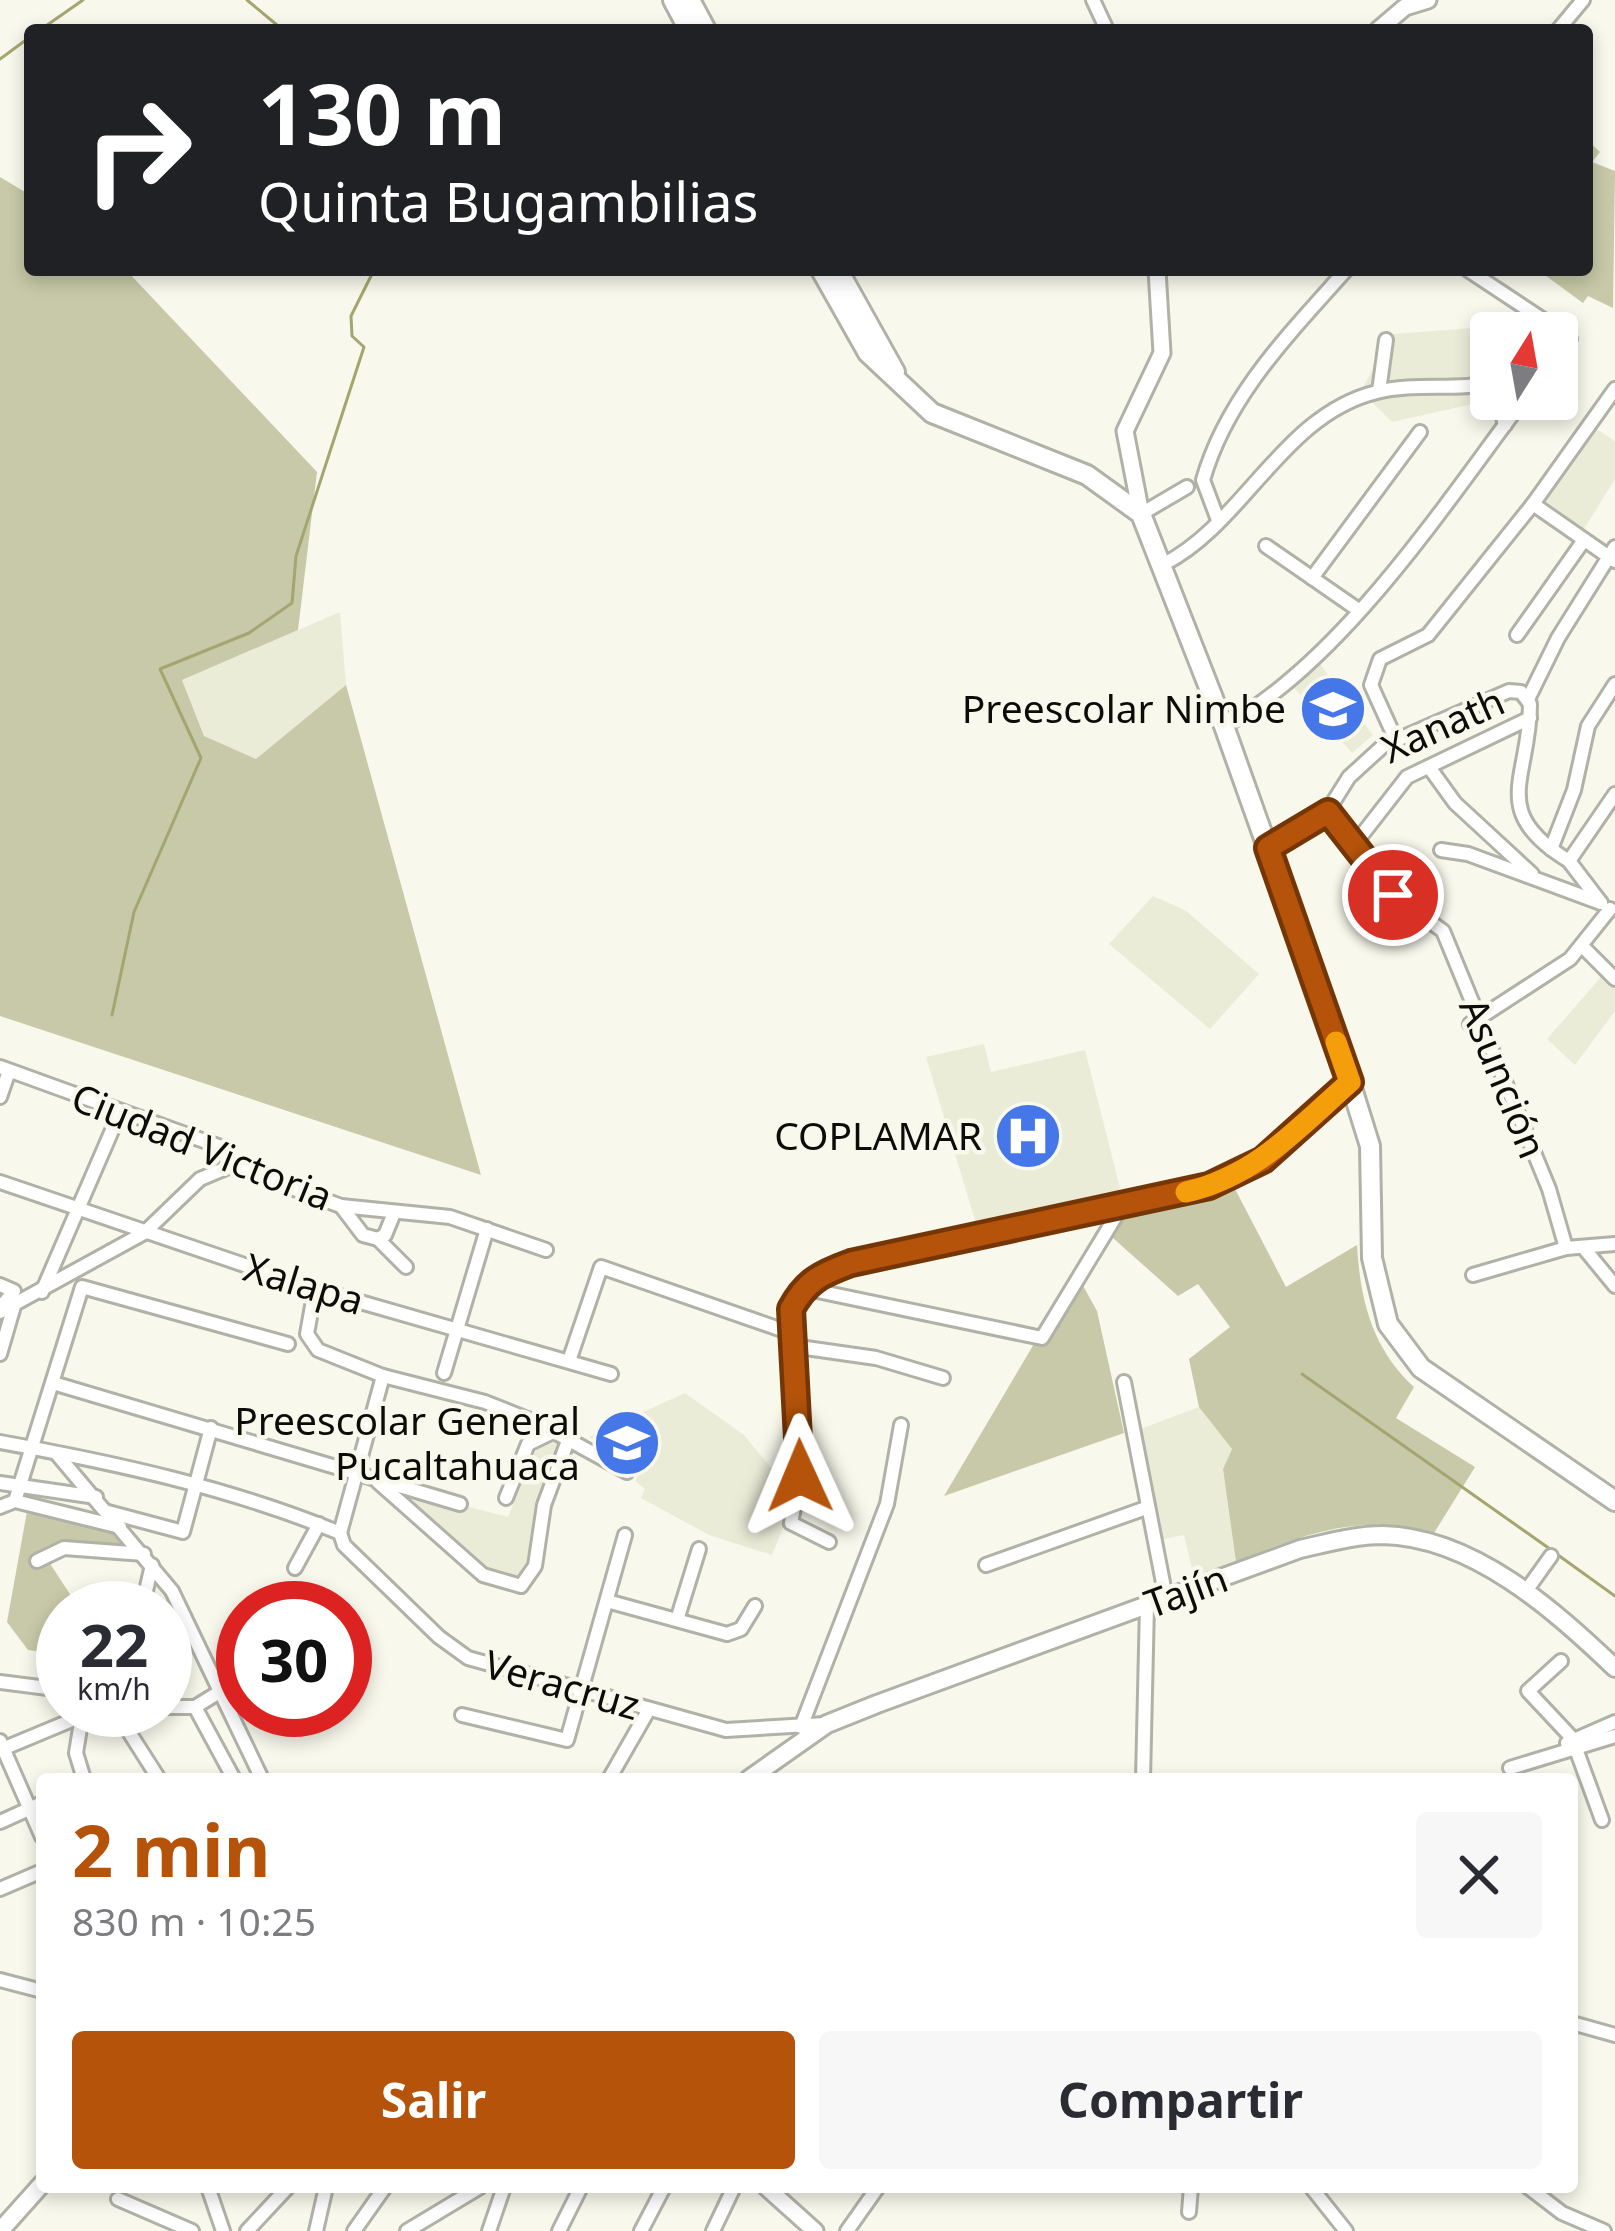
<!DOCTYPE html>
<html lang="es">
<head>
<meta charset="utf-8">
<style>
	body { margin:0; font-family:"Noto Sans",sans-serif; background:#f7f7f7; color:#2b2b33; height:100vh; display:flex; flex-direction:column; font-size:45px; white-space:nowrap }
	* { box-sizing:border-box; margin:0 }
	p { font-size:39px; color:#7c7c81 }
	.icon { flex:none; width:66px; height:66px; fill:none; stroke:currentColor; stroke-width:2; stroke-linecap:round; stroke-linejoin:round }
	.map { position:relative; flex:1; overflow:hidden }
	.details { position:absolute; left:36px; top:1773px; width:1542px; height:420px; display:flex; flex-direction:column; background:#fff; border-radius:12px; box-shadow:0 6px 18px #0003 }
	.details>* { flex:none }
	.guide { position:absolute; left:24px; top:24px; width:1569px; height:252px; border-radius:12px; box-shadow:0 6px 18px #0003; background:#202124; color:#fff; overflow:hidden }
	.needle { width:78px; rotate:11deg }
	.controls { position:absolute; left:1470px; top:312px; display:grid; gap:24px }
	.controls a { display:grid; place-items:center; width:108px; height:108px; border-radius:12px; background:#fff; box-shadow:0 6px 18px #0003; font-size:60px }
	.speed { position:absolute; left:36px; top:1581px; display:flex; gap:24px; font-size:60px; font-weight:700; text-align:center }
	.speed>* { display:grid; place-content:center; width:156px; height:156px; border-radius:50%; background:#fff; box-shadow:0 6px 18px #0003; line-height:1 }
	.speed small { font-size:30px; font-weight:400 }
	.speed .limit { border:18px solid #d22; background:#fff; color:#111 }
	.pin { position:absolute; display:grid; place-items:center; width:102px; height:102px; color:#fff; margin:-51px; border:6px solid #fff; border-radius:50%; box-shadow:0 3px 12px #0007 }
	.me { position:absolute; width:132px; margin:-66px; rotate:359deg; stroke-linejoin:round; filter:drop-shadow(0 0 9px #0008) }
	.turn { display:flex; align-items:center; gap:42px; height:252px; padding:0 36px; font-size:54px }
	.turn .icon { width:156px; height:156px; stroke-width:2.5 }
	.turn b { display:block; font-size:84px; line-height:102px }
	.round { display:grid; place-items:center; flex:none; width:126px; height:126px; border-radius:12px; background:#f7f7f7 }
	.summary { display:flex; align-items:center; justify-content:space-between; height:204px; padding:0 36px }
	h1 { font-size:72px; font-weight:700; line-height:90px; color:#b45309 }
	.primary-button { display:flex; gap:24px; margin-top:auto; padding:24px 36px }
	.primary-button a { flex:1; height:138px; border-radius:12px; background:#b45309; color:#fff; font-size:48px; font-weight:700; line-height:138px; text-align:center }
	.primary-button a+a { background:#f7f7f7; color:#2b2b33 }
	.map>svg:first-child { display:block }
</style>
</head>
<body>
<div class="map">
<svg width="1615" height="2231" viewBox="0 0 1615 2231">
	<rect width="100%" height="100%" fill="#f8f8ec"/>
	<g fill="#ebecd8">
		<polygon points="1474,328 1491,350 1491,391 1486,401 1392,422 1361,391 1392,334"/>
		<polygon points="1593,427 1615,441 1615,479 1584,529 1543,499"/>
		<polygon points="340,612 346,685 256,760 204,736 182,680"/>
		<polygon points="1317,660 1373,735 1352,753 1290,683"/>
		<polygon points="1153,896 1185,910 1259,974 1210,1029 1109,944"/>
		<polygon points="1601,977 1615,989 1615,1011 1575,1065 1547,1039"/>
		<polygon points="984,1044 991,1072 1085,1050 1123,1200 977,1227 926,1057"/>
		<polygon points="685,1393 744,1435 772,1469 791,1482 785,1523 772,1555 709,1535 641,1498 645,1489 635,1481 643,1468 589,1437"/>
		<polygon points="1199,1407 1232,1449 1223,1469 1236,1562 1194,1577 1184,1535 1159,1540 1138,1430"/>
		<polygon points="541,1437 561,1443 536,1513 524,1587 503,1586 411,1500 385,1485 508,1517"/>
	</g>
	<g fill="#c7c9a8">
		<polygon points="1587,140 1600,152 1592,162 1615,171 1613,308 1588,296 1583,303 1538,270 1587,270"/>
		<polygon points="0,177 30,195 30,270 126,270 317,472 298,630 182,680 204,736 256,759 346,685 481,1175 0,1016"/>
		<path d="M1234 1187 1286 1287 1357 1245C1360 1299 1372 1349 1414 1387L1396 1418 1475 1467 1434 1533C1362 1512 1303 1534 1236 1562L1223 1469 1232 1449 1199 1407 1189 1359 1230 1327 1198 1284 1178 1296 1104 1230 1113 1217Z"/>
		<polygon points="1076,1273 1097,1311 1124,1433 944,1496"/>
		<polygon points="28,1506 106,1529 131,1546 47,1559 79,1608 63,1608 63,1655 28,1650 7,1622"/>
	</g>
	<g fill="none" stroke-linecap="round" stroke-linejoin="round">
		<g stroke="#a4a670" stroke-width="3">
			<polyline points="247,0 283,30"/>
			<polyline points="40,30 83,0"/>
			<polyline points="0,59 30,37"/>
			<polyline points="112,1015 134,912 201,758 160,669 249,633 292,603 296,556 364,347 352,336 351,316 374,270"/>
			<polyline points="1302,1374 1550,1549"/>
			<polyline points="1558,1555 1615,1596"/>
		</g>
		<defs>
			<g id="minor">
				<polyline points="1093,0 1107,30"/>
				<polyline points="1558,30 1583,0"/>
				<polyline points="1468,270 1542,319"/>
				<polyline points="1486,353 1488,384"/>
				<polyline points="1557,356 1570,339"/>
				<polyline points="1379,391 1386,340"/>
				<polyline points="1498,399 1505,425"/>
				<polyline points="1533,504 1615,561"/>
				<polyline points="1141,514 1187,487"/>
				<path d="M1218 520 1203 480C1227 396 1290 333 1346 270"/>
				<polyline points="1266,546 1357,609"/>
				<path d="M1164 564C1244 523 1284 414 1377 392 1412 383 1452 390 1488 384"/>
				<polyline points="1312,578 1420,432"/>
				<polyline points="1517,635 1584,540"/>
				<polyline points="1529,697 1558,638 1615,547"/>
				<path d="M1224 726C1342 662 1444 505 1524 399"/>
				<polyline points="1395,738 1371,685 1380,659 1428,635 1533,504 1615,389"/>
				<polyline points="1429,767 1455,803 1532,874"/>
				<polyline points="1327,812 1393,895 1443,931 1549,1189 1566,1248"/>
				<polyline points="1354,845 1407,777 1530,718"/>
				<path d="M1267 848 1327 812 1349 777 1383 746 1509 691 1521 692 1530 704C1530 779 1487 811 1569 861L1615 794"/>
				<polyline points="1551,849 1574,790 1588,726 1615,684"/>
				<polyline points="1441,850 1468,854 1601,903"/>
				<polyline points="1569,861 1601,903"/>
				<polyline points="1583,947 1615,979"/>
				<polyline points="1470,1024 1570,959 1610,909"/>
				<polyline points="0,1067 218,1146 231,1166 341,1206 450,1217 546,1250"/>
				<polyline points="0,1097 9,1071"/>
				<polyline points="0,1182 315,1289 611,1374"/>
				<polyline points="341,1206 363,1235 378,1239 406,1267"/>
				<polyline points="378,1239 385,1235 394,1213"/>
				<polyline points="1583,1247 1615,1286"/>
				<polyline points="1473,1275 1566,1248 1615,1244"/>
				<polyline points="0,1285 14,1291 0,1308"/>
				<polyline points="803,1288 1042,1338 1122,1206"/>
				<polyline points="315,1289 307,1334 318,1350 383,1376 485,1402 540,1424 627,1472"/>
				<polyline points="42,1292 120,1112"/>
				<polyline points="0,1312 144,1233 200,1179 231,1166"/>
				<polyline points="792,1346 876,1358 943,1378"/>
				<polyline points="0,1354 14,1306"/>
				<polyline points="569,1361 601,1267 791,1333"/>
				<polyline points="444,1373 487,1229"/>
				<polyline points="1124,1382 1166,1598"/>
				<polyline points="53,1383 460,1504"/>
				<path d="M0 1442C116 1463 231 1488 340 1533L344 1545 439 1637 468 1658 726 1730 825 1724"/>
				<polyline points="56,1453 172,1591 262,1779"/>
				<polyline points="378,1482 483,1575 521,1586 535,1566 544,1505 569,1438"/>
				<polyline points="0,1483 96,1497"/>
				<polyline points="506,1498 528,1444 555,1431"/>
				<polyline points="15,1501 82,1287 288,1344"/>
				<polyline points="0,1507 15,1501 120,1527"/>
				<polyline points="108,1512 183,1532 211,1428"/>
				<polyline points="340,1533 383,1376"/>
				<path d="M829 1542 791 1523 800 1476 791 1309C806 1281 821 1274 851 1263L1234 1179 1263 1160 1350 1082"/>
				<polyline points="37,1561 64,1548 144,1554"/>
				<polyline points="986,1565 1146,1508"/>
				<polyline points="295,1568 319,1524"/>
				<polyline points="1526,1591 1551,1556"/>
				<polyline points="607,1601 727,1634 741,1629 755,1606"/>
				<polyline points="142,1608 152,1565"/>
				<polyline points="677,1620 699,1549"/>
				<polyline points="1561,1661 1528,1691 1572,1738 1602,1820"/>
				<polyline points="0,1682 63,1690"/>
				<polyline points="165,1707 195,1707 221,1691"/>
				<polyline points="195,1707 234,1779"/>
				<polyline points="115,1710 159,1779"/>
				<polyline points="462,1715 567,1740 625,1535"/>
				<polyline points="82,1716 76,1753 84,1779"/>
				<polyline points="801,1727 887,1504 901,1425"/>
				<polyline points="0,1741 42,1837"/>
				<polyline points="1567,1743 1615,1722"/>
				<polyline points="0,1750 96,1710"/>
				<polyline points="1510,1768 1615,1736"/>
				<polyline points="609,1779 648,1711"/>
				<polyline points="1143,1779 1147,1605"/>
				<polyline points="0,1822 42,1803"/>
				<polyline points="0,1889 42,1871"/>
				<polyline points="0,1980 42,1991"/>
				<polyline points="1572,2023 1615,2035"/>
				<polyline points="208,2187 223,2231"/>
				<polyline points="1311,2187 1346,2231"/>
				<polyline points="1528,2187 1562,2213 1604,2231"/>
				<polyline points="118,2199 192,2231"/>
				<polyline points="1189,2212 1191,2187"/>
				<polyline points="247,2231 288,2187"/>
				<polyline points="316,2231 326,2187"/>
				<polyline points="354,2231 385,2187"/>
				<polyline points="407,2231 480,2187"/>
				<polyline points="489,2231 504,2187"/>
				<polyline points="559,2231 581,2187"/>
				<polyline points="641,2231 664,2187"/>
				<polyline points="713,2231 734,2187"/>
				<polyline points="847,2231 878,2187"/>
			</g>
			<g id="tertiary">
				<polyline points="1378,30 1405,7 1428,0"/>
				<polyline points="1141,514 1125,431 1162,353 1157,270"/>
				<polyline points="766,2187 815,2231"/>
			</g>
			<g id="secondary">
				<path d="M749 1779 827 1724 877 1704 1300 1549C1327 1543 1355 1535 1383 1535 1473 1537 1554 1610 1615 1668"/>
				<polyline points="0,2231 42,2184"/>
			</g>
			<g id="primary">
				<polyline points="673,0 689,30"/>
				<polyline points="690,0 706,30"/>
				<polyline points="821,270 868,353 932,413 1087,475 1141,514 1224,726 1346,1069 1370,1146 1372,1258 1388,1324 1421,1368 1615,1501"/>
				<polyline points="838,270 895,372"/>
			</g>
		</defs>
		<use href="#minor" stroke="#b1b2a7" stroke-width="18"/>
		<use href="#tertiary" stroke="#b1b2a7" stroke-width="21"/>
		<use href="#secondary" stroke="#b1b2a7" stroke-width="22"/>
		<use href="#primary" stroke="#b1b2a7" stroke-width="24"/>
		<use href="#minor" stroke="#fff" stroke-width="12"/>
		<use href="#tertiary" stroke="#fff" stroke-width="15"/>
		<use href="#secondary" stroke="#fff" stroke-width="16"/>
		<use href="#primary" stroke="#fff" stroke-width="18"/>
	</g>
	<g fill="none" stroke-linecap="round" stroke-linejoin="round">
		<defs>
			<path id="route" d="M800 1476 791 1309C806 1281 821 1274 851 1263L1209 1186 1263 1160 1350 1082 1268 848 1328 812 1393 895"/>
		</defs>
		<use href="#route" stroke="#753606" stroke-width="30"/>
		<use href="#route" stroke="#b45309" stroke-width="21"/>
		<path stroke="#f59e0b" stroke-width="21" d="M1186 1192C1256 1176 1298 1128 1350 1082L1336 1042"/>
	</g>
	<defs>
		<symbol id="school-disc" viewBox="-11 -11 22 22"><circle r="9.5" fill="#4677e9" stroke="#f8f8ec"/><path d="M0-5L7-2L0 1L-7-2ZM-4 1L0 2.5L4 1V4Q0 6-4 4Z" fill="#fff"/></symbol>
		<symbol id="hospital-disc" viewBox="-11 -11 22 22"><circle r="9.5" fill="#4677e9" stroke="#f8f8ec"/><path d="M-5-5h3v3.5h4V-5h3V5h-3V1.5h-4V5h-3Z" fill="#fff"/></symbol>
	</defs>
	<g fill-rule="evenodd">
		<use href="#school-disc" x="1295" y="671" width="76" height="76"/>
		<use href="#hospital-disc" x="990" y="1098" width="76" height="76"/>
		<use href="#school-disc" x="589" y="1405" width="76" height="76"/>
	</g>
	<g text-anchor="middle" stroke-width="9" stroke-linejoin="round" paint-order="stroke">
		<g font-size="39" fill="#0c0c09" stroke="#f8f8ec" text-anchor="end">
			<text x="1286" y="723">Preescolar Nimbe</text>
			<text x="982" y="1150">COPLAMAR</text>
			<text x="580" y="1435">Preescolar General<tspan x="580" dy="45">Pucaltahuaca</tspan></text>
		</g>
		<g font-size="39" fill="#0c0c09" stroke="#f8f8ec">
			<text transform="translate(1443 725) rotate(-24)" y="14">Xanath</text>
			<text transform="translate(1503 1078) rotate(68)" y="14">Asunción</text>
			<text transform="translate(202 1147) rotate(22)" y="14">Ciudad Victoria</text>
			<text transform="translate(304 1284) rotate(17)" y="14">Xalapa</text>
			<text transform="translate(1186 1591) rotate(-20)" y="14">Tajín</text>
			<text transform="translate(562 1685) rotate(16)" y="14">Veracruz</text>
		</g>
	</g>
</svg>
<div class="controls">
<a><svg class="needle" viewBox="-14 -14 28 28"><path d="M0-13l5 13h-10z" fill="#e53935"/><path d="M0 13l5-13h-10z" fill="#7c7c81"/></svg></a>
</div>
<div class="speed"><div>22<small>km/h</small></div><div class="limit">30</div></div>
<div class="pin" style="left:1393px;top:895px;background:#d93025"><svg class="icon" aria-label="arrive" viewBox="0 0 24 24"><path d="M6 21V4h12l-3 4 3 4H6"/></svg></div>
<svg class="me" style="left:800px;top:1476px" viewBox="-20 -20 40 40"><path d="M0-17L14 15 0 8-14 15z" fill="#b45309" stroke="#fff" stroke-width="4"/></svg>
<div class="guide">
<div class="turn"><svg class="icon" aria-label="right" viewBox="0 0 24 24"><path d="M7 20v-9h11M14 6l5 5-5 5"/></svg><div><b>130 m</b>Quinta Bugambilias</div></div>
</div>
<section class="details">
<div class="summary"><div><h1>2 min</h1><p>830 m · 10:25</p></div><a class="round"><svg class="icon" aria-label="close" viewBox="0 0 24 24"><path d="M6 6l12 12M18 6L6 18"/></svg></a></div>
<div class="primary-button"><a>Salir</a><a>Compartir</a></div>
</section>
</div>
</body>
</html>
